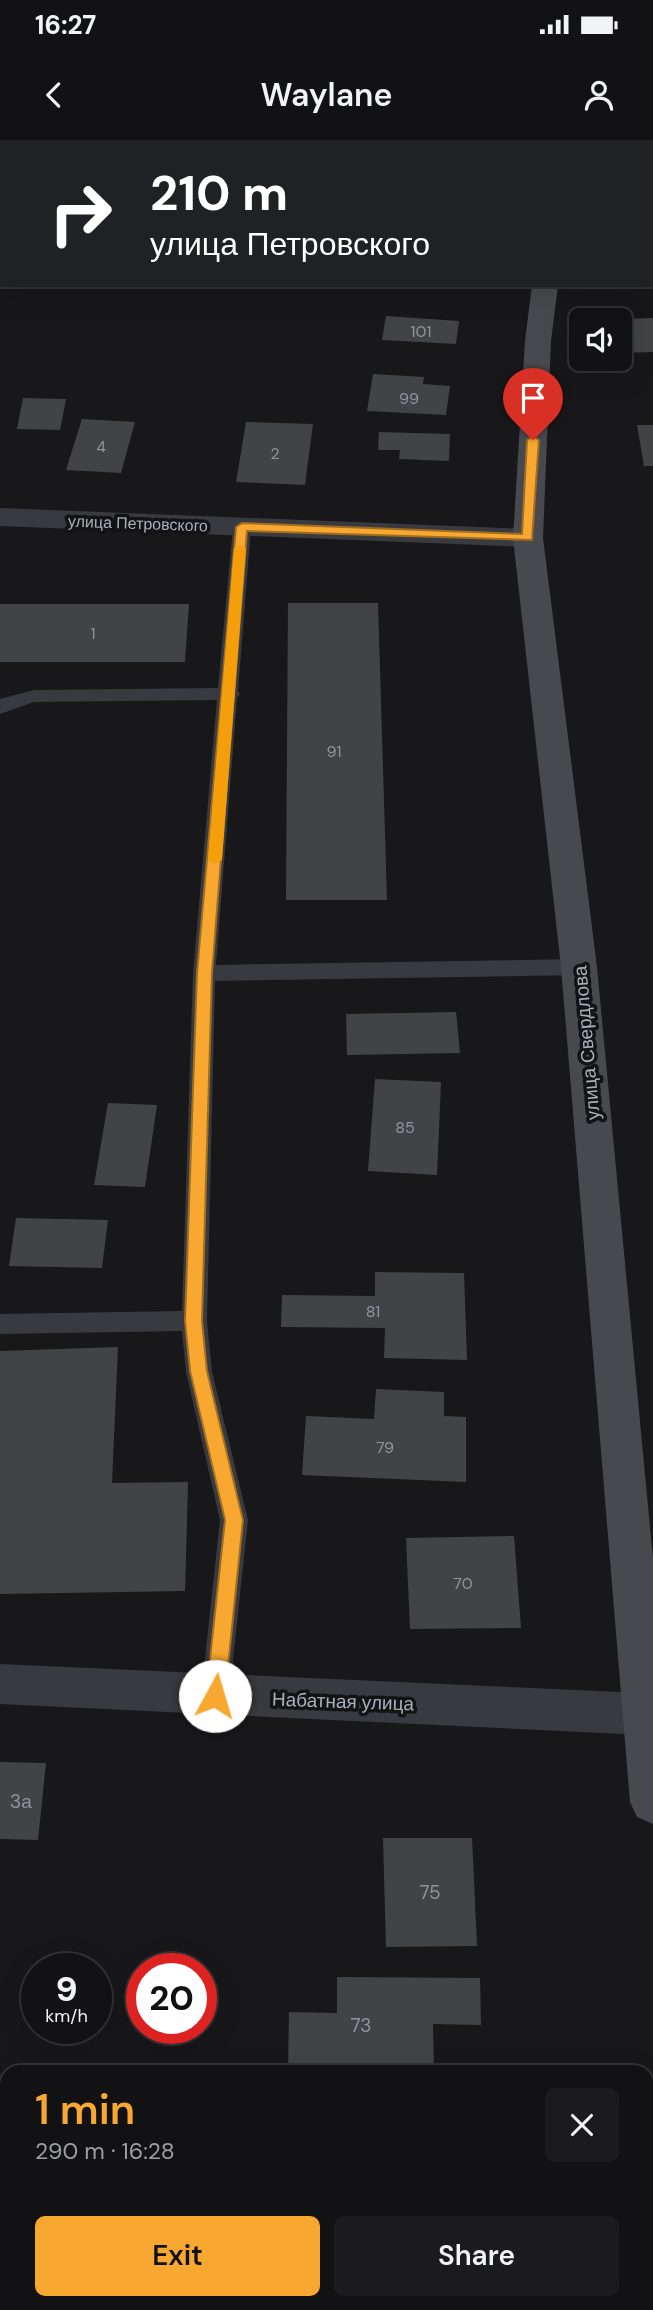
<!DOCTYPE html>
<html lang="en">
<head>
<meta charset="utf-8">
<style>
	body { margin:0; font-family:"DM Sans",sans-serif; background:#1b1b1d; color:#f1f3f6; height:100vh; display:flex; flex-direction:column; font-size:26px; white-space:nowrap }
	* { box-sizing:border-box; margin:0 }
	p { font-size:23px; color:#9c9ea0 }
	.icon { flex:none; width:38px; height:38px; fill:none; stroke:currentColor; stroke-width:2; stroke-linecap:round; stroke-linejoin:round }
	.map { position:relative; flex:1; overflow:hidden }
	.details { position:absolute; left:0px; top:1925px; width:654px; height:245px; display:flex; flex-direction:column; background:#121214; border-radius:21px 21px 0 0; box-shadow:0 7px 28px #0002,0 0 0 2px #313234 }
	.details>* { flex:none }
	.hud { position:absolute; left:0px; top:0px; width:654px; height:147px; box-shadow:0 7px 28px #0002,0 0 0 2px #313234; background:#202124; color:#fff; overflow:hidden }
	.buttons { position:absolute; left:569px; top:168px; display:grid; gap:14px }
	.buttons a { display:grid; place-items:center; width:63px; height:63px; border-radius:10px; background:#121214; box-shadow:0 7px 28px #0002,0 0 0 2px #313234; font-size:35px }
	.speed { position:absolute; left:21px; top:1813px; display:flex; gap:14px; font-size:35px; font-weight:700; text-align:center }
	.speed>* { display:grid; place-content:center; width:91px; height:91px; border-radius:50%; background:#121214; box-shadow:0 7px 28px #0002,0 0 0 2px #313234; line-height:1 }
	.speed small { font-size:18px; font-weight:400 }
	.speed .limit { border:10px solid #d22; background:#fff; color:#111 }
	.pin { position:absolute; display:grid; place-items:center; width:60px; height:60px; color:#fff; margin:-72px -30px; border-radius:50% 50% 50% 0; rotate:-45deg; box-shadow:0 0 7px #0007 }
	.pin .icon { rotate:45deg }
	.me { position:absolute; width:77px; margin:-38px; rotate:6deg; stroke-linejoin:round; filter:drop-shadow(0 0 5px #0008) }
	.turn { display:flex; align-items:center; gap:24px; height:147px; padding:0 35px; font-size:32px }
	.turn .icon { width:91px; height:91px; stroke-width:2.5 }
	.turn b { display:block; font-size:49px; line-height:60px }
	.round { display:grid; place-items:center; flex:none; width:74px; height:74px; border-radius:10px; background:#1b1b1d }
	.summary { display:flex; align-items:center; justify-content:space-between; height:119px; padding:0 35px }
	h1 { font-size:42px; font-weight:600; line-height:52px; color:#f8a831 }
	.button { display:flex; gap:14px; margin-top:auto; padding:14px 35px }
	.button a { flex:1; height:80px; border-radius:10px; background:#f8a831; color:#111; font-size:28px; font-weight:600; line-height:80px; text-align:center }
	.button a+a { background:#1b1b1d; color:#f1f3f6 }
	.status { display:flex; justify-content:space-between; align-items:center; height:49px; padding:0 35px; background:#121214; direction:ltr }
	.status svg { height:19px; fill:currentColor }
	header { display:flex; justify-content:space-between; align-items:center; height:91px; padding:0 35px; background:#121214; font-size:32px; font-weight:600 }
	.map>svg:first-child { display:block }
</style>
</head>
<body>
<div class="status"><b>16:27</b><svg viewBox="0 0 49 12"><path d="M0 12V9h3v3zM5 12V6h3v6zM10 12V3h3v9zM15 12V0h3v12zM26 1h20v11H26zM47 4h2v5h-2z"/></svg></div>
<header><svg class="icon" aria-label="back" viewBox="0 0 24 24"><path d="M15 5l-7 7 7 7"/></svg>Waylane<svg class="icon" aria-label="person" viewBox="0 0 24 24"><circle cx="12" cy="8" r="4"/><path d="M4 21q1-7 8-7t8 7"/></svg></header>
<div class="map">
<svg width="653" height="2170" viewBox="0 0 653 2170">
	<rect width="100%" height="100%" fill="#18181a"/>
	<g fill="#424347">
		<polygon points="386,176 459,181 456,204 382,200"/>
		<polygon points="653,178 653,212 620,213 620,179"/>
		<polygon points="373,234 424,237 423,244 450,246 446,275 367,271"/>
		<polygon points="23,258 66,259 60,290 17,289"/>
		<polygon points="82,279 135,282 121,333 66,330"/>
		<polygon points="246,282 313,284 305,345 236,342"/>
		<polygon points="637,285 653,285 653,326 644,326"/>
		<polygon points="379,292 450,294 449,321 399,319 400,310 378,310"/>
		<polygon points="288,463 378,463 387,760 286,760"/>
		<polygon points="0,464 189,464 185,522 0,522"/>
		<polygon points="456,872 460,913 347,915 346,874"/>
		<polygon points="375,939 441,942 437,1035 368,1031"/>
		<polygon points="108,963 157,965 145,1047 94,1045"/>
		<polygon points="16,1078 108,1080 102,1128 9,1126"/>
		<polygon points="375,1132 464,1133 467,1220 384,1218 385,1188 281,1187 282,1155 375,1156"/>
		<polygon points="118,1207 112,1343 188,1342 185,1451 0,1454 0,1211"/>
		<polygon points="376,1249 444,1252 444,1276 466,1277 466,1342 302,1335 306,1276 374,1279"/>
		<polygon points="514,1396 521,1488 410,1489 406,1398"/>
		<polygon points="0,1622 46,1623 38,1700 0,1699"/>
		<polygon points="383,1698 472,1698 477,1806 386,1807"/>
		<polygon points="337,1837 480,1838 481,1885 433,1884 434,1932 288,1932 289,1872 337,1873"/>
		<polygon points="0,2138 7,2139 7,2163 69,2163 68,2170 0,2170"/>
		<rect x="325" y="2163" width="122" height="7"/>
	</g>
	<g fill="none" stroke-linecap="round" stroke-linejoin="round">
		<polygon fill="#393a3f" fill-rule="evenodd" points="242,381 251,387 238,551 240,554 237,558 216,825 579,819 587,821 590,827 587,833 579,835 215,841 207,1181 212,1232 248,1380 229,1556 225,1565 215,1569 205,1565 201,1556 220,1380 186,1232 182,1191 0,1194 0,1174 182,1171 193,833 217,560 34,562 0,574 0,559 34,550 218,548 233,387"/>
		<g fill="#393a3f" fill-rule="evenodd">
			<polygon points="0,368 528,389 538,392 543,398 538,404 528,407 0,386"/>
			<polygon points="0,1524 644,1553 653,1557 653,1591 644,1595 0,1564"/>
		</g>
		<g fill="#47494f" fill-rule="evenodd">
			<polygon points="566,0 590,0 565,2"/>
			<polygon points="532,145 558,145 551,201 543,398 597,827 653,1419 653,1684 637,1677 630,1662 561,827 513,398 525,201"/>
		</g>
	</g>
	<polygon fill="#f8a831" stroke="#a16d20" stroke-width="2" points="533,296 539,300 532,400 247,391 212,833 202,1181 207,1231 243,1380 225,1556 222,1562 215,1565 209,1562 206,1556 225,1380 190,1231 185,1181 197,833 236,387 242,383 522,394 527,300"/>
	<polygon fill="#f59e0b" points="240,405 246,408 222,720 215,724 208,720 234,408"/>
	<g text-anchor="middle" stroke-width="7" stroke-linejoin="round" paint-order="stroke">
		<g font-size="16" fill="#90959d">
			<text x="421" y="197">101</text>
			<text x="409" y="264">99</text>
			<text x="101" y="312">4</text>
			<text x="275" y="319">2</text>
			<text x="93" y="499">1</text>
			<text x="334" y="617">91</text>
			<text x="405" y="993">85</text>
			<text x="373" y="1177">81</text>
			<text x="385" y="1313">79</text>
			<text x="463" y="1449">70</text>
		</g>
		<g font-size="16" fill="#aab0ba" stroke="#131315">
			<text transform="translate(138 383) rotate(2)" y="6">улица Петровского</text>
		</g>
		<g font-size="19" fill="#aab0ba" stroke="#131315">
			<text transform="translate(586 903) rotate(-95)" y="7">улица Свердлова</text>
			<text transform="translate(343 1561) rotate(2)" y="7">Набатная улица</text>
		</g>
		<g font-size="19" fill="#90959d">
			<text x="21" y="1668">3а</text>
			<text x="430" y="1759">75</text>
			<text x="361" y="1892">73</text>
		</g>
	</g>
</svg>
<div class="buttons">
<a><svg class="icon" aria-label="sound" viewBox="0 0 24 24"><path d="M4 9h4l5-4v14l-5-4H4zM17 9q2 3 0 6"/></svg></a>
</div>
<div class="speed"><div>9<small>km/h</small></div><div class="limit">20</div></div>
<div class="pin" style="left:533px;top:300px;background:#d93025"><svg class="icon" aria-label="arrive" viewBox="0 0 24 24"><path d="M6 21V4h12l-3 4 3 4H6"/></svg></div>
<svg class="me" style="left:215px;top:1556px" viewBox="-20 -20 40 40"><circle r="19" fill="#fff"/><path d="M0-13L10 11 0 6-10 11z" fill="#f8a831"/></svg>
<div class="hud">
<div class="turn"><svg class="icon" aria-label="right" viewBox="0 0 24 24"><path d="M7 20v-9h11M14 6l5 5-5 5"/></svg><div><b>210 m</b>улица Петровского</div></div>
</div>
<section class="details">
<div class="summary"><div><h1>1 min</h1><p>290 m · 16:28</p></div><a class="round"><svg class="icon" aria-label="close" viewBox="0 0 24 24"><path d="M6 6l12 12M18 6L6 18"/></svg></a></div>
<div class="button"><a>Exit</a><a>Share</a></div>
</section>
</div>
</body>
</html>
